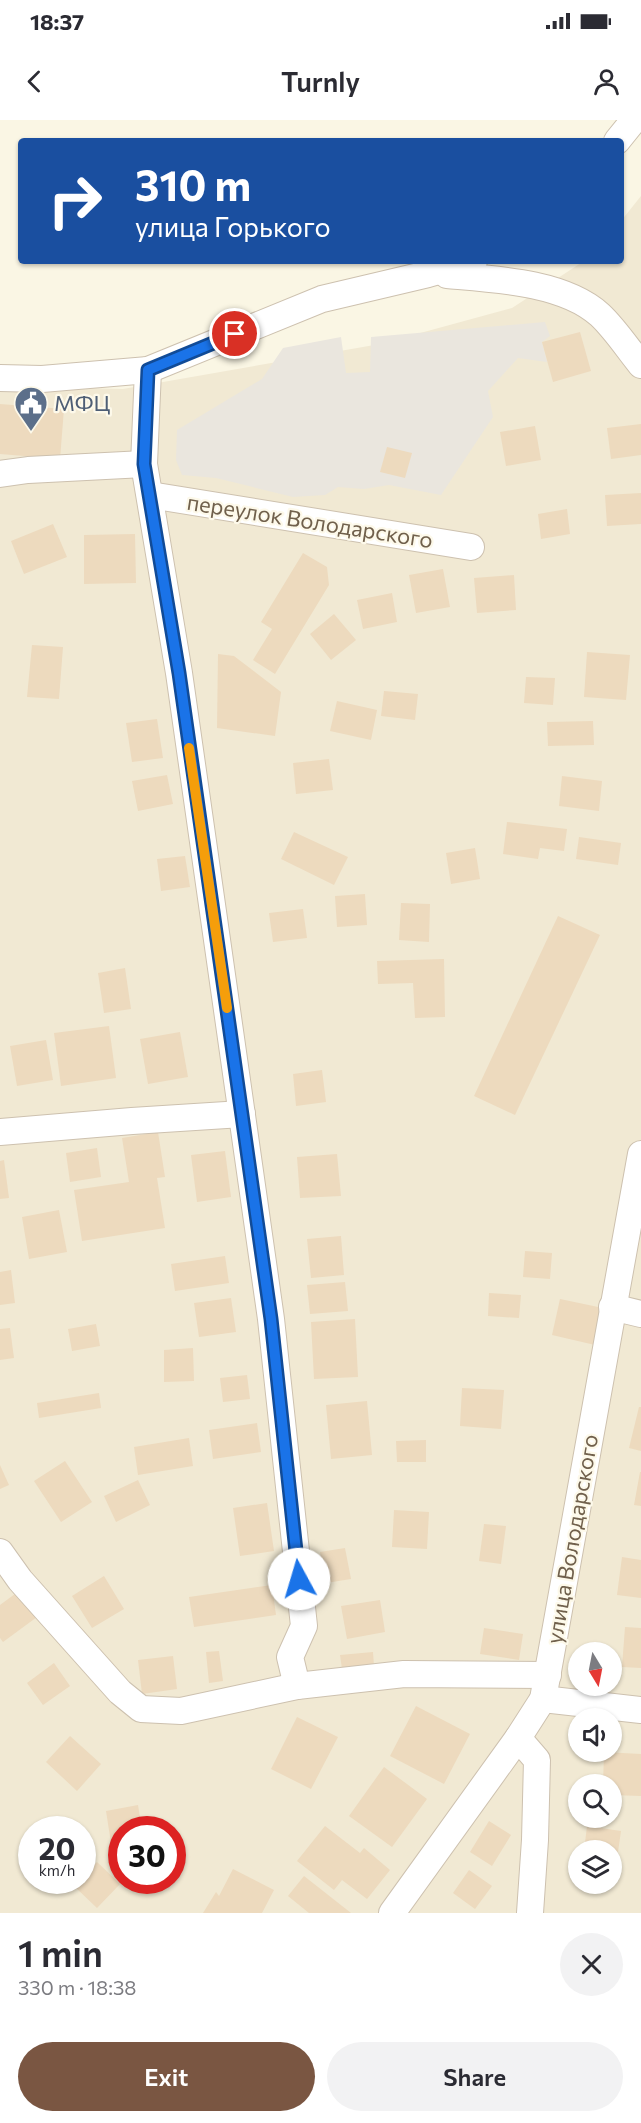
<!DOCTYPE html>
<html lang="en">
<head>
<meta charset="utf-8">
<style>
	body { margin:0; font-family:Commissioner,sans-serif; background:#f2f2f3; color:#2b2b33; height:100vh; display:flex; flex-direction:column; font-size:22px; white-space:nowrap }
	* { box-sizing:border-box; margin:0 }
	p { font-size:20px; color:#7c7c81 }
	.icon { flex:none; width:33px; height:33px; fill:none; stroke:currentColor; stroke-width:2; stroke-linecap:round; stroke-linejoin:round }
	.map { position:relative; height:1793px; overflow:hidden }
	.panel { display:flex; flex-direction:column; background:#fff; flex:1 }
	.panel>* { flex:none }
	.banner { position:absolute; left:18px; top:18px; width:606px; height:126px; border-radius:6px; box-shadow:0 2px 4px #0004; background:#1a4fa0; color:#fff; overflow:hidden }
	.needle { width:39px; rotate:170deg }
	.controls { position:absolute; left:568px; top:1522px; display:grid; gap:12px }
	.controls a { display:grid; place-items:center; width:54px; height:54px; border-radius:50%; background:#fff; box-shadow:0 2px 4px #0004; font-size:30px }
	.speed { position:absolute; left:18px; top:1696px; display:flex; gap:12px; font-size:30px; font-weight:700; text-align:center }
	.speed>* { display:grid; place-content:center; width:78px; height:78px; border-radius:50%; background:#fff; box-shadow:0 2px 4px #0004; line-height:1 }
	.speed small { font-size:15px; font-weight:400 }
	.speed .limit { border:9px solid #d22; background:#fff; color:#111 }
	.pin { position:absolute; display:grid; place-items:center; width:51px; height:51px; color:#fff; margin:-26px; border:3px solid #fff; border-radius:50%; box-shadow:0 2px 6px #0007 }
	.me { position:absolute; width:66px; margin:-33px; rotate:354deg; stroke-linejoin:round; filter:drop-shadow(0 0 4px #0008) }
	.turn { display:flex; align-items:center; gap:21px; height:126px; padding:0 18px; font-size:27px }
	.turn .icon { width:78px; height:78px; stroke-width:2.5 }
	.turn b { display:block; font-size:42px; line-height:51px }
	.round { display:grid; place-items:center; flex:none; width:63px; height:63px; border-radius:32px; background:#f2f2f3 }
	.summary { display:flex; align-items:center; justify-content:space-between; height:102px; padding:0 18px }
	h1 { font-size:36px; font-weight:600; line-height:45px }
	.cta { display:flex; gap:12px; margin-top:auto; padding:12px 18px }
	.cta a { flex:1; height:69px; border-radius:36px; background:#7a5642; color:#fff; font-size:24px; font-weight:600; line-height:69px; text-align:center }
	.cta a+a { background:#f2f2f3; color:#2b2b33 }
	.status { display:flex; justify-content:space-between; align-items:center; height:42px; padding:0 30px; background:#fff; direction:ltr }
	.status svg { height:16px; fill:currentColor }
	header { display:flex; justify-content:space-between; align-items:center; height:78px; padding:0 18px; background:#fff; font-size:27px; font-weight:600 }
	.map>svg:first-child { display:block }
</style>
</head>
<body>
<div class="status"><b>18:37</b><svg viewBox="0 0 49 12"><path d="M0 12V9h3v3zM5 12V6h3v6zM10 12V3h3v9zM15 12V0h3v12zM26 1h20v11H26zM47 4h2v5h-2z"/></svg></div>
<header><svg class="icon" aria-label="back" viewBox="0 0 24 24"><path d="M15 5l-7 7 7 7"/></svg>Turnly<svg class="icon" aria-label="person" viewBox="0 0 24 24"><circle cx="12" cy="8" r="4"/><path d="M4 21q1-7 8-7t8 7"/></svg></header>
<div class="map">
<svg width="641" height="1793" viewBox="0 0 641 1793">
	<rect width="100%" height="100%" fill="#faf6e4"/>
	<path fill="#f1e9d3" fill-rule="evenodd" d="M641 76V1793H0V266L123 269 380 224 512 188 584 141H621V101ZM579 1533H612V1566H579ZM579 1599H612V1632H579ZM579 1665H612V1698H579ZM32 1710H82V1761H32ZM122 1710H172V1761H122ZM579 1731H612V1764H579Z"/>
	<polygon fill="#eae6de" points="545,202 550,216 542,222 547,242 518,238 488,271 493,297 441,375 389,365 364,369 338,367 325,375 293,377 216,358 182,355 176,340 177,310 262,259 283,228 341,217 346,253 370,252 371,217"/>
	<g fill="#eddabe">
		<polygon points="580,212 591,251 553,262 542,222"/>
		<polygon points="0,284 64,289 60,339 0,334"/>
		<polygon points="641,304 641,335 611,339 607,308"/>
		<polygon points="535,306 541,340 506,346 500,312"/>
		<polygon points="387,327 412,333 405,358 380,352"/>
		<polygon points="641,373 641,404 607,406 605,375"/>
		<polygon points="567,389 570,414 541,419 538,394"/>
		<polygon points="53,404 67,437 24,454 11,421"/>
		<polygon points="135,414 136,463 84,464 84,415"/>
		<polygon points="303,433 327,447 329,465 275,554 253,540 272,509 261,502"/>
		<polygon points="443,449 450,487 416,493 409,455"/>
		<polygon points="514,455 516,490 477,493 474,458"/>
		<polygon points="392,473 397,502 363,509 357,480"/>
		<polygon points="334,494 356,520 331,540 310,514"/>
		<polygon points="32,525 63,527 59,579 27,577"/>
		<polygon points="587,532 630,535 626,580 584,577"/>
		<polygon points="218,534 234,536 281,572 275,616 217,608"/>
		<polygon points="526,557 555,558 553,585 524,583"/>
		<polygon points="384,571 418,574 415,600 381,596"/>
		<polygon points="337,581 377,590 371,620 330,611"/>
		<polygon points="157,599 163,638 132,642 126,603"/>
		<polygon points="593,601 594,625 548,626 547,602"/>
		<polygon points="329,639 333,670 296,674 293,643"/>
		<polygon points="167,655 173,684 138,691 132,661"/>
		<polygon points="562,656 602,661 599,691 559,686"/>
		<polygon points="507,702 567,709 564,731 540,728 538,739 503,734"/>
		<polygon points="294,712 348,737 334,765 281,739"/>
		<polygon points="579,717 621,723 618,745 576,739"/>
		<polygon points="475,728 480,759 451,764 446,733"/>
		<polygon points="185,736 190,767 161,771 157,739"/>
		<polygon points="365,774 367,805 337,807 335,776"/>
		<polygon points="401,783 430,784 429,822 399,820"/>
		<polygon points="303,789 307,818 273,822 269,793"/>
		<polygon points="558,796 600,815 515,995 474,976"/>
		<polygon points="444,839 445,897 415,898 413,863 378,864 377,841"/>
		<polygon points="125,848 131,889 104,893 98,853"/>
		<polygon points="109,906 116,958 61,966 54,913"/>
		<polygon points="180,912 188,957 148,964 140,919"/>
		<polygon points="46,920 53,960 17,966 10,926"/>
		<polygon points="322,950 326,982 296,986 293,954"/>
		<polygon points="158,1012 165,1057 157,1058 165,1108 82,1121 74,1070 129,1062 122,1018"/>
		<polygon points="97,1028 101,1057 70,1062 66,1033"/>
		<polygon points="225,1031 231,1077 197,1082 191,1035"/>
		<polygon points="337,1034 341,1076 300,1078 297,1037"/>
		<polygon points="4,1040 9,1078 0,1079 0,1041"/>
		<polygon points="59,1090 67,1132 29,1139 22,1097"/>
		<polygon points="341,1116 344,1155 311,1158 307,1119"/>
		<polygon points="525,1131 552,1133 550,1159 523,1157"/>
		<polygon points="225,1136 229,1163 175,1171 171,1144"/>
		<polygon points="11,1150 15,1183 0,1185 0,1152"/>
		<polygon points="345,1162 348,1191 310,1194 307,1165"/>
		<polygon points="489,1173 521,1175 519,1198 488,1196"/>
		<polygon points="231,1178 236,1212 199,1217 194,1183"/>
		<polygon points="560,1179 603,1188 595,1225 552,1215"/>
		<polygon points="355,1199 358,1257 314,1259 311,1202"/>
		<polygon points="96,1204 100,1226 72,1231 68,1209"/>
		<polygon points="10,1208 14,1238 0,1240 0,1209"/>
		<polygon points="193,1228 194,1261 164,1262 164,1230"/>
		<polygon points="247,1255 250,1279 223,1282 220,1258"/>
		<polygon points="462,1268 504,1270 501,1309 460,1306"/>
		<polygon points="99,1273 101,1288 39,1298 37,1283"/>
		<polygon points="367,1281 372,1335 331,1339 326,1285"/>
		<polygon points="639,1287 641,1287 641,1331 629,1328"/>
		<polygon points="257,1303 261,1332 213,1339 209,1310"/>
		<polygon points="189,1318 193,1346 138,1355 134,1327"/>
		<polygon points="426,1320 426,1342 397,1342 396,1321"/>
		<polygon points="65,1341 92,1382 61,1402 34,1361"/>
		<polygon points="0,1345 9,1365 0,1369"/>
		<polygon points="640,1352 641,1352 641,1386 634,1385"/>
		<polygon points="138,1360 150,1385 116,1402 104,1376"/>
		<polygon points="267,1383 274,1431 240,1436 233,1388"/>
		<polygon points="394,1390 429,1392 427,1429 392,1427"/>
		<polygon points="484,1404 506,1406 501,1444 479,1441"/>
		<polygon points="345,1428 351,1459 326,1463 320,1432"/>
		<polygon points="622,1437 641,1440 641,1478 617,1475"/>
		<polygon points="104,1456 124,1489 92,1508 72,1476"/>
		<polygon points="272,1465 276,1495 194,1507 189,1477"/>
		<polygon points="19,1471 37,1497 3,1522 0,1518 0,1485"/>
		<polygon points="380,1480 385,1512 347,1519 341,1486"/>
		<polygon points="625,1507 641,1508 641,1548 622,1547"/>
		<polygon points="484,1508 523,1514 519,1540 480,1534"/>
		<polygon points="219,1531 223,1561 209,1563 206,1532"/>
		<polygon points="373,1532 374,1546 342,1549 340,1535"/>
		<polygon points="173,1536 177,1569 142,1574 138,1540"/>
		<polygon points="54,1543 70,1566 43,1585 27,1563"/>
		<polygon points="416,1586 470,1614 444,1664 390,1636"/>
		<polygon points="297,1597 338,1617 311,1669 271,1649"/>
		<polygon points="70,1616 101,1644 77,1671 46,1642"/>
		<polygon points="604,1632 641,1634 641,1676 612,1675 612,1665 603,1665"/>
		<polygon points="384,1647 427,1679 392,1727 349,1696"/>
		<polygon points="138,1685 142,1710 122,1710 122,1734 113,1736 106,1691"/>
		<polygon points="489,1701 511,1715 492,1746 470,1732"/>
		<polygon points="325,1706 360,1733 364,1728 390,1750 367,1779 342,1760 334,1770 297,1741"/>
		<polygon points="587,1706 621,1711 616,1746 612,1745 612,1731 584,1731"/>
		<polygon points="97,1742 120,1764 97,1788 74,1766 79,1761 82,1761 82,1757"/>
		<polygon points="233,1749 274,1770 262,1793 203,1793 216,1772 219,1776"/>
		<polygon points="469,1750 492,1766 475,1789 453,1773"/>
		<polygon points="304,1756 351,1793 309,1793 288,1776"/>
	</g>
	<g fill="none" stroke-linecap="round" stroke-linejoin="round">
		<defs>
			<g id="minor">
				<polyline points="617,21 634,0"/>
				<path d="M447 155C494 159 564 162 600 195 615 209 628 229 641 245"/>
				<polyline points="148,250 144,344 179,553 271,1199 304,1506 290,1537 297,1566 404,1554 548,1555"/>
				<polyline points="0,258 42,259 148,250 322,179 428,154 474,141"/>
				<polyline points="0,354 28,350 144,344"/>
				<polyline points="150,375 471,427"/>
				<polyline points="0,1012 132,1001 242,994"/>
				<polyline points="612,1187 641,1194"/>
				<polyline points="0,1432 20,1460 120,1572 141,1589 181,1591 297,1566"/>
				<polyline points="543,1579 641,1590"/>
				<polyline points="392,1793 518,1618"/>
				<polyline points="530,1793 535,1720 537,1640 518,1618 543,1579 641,1034"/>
			</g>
		</defs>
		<use href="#minor" stroke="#cdc1af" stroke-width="28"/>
		<use href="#minor" stroke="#fff" stroke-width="26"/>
	</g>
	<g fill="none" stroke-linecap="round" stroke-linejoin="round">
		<defs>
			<polyline id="route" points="235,214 148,250 144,344 179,553 271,1199 299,1459"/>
		</defs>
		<use href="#route" stroke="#114b97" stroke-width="15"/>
		<use href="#route" stroke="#1a73e8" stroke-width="10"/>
		<polyline stroke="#f59e0b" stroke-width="10" points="189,628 227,888"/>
	</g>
	<defs>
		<symbol id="civic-pin" viewBox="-11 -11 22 30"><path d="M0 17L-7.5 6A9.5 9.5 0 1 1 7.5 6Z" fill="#5c6f8a" stroke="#fdf9ea"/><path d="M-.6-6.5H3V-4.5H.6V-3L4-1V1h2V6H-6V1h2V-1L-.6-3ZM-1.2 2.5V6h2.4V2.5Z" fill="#fff"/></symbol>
	</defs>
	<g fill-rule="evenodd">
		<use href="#civic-pin" x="12" y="264" width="38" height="52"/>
	</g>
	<g text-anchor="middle" stroke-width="4.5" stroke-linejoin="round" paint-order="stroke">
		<g font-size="22" fill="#4e5e75" stroke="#fdf9ea" text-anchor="start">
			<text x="54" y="291">МФЦ</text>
		</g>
		<g font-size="22" fill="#70604c" stroke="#fdf9ea">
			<text transform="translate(310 401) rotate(9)" y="8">переулок Володарского</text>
			<text transform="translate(572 1419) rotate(-80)" y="8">улица Володарского</text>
		</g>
	</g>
</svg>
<div class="controls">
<a><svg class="needle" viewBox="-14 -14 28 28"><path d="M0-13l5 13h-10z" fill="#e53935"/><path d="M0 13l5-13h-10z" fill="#7c7c81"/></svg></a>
<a><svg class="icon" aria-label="sound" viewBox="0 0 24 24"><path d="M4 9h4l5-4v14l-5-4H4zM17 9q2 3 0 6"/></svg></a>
<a><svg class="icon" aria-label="search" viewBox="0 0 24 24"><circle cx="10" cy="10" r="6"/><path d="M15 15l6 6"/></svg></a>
<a><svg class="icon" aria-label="layers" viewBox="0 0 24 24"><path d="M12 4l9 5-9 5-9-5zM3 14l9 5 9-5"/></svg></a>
</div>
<div class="speed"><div>20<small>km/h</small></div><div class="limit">30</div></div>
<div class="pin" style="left:235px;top:214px;background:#d93025"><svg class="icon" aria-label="arrive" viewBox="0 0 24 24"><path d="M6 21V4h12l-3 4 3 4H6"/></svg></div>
<svg class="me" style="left:299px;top:1459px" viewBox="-20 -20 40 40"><circle r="19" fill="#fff"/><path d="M0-13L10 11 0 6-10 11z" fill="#1a73e8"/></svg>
<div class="banner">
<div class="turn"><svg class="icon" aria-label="right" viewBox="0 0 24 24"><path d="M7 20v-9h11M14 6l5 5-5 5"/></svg><div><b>310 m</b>улица Горького</div></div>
</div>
</div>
<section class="panel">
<div class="summary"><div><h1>1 min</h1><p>330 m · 18:38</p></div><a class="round"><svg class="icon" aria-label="close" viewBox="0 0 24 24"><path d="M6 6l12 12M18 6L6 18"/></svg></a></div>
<div class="cta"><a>Exit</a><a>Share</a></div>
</section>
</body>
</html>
